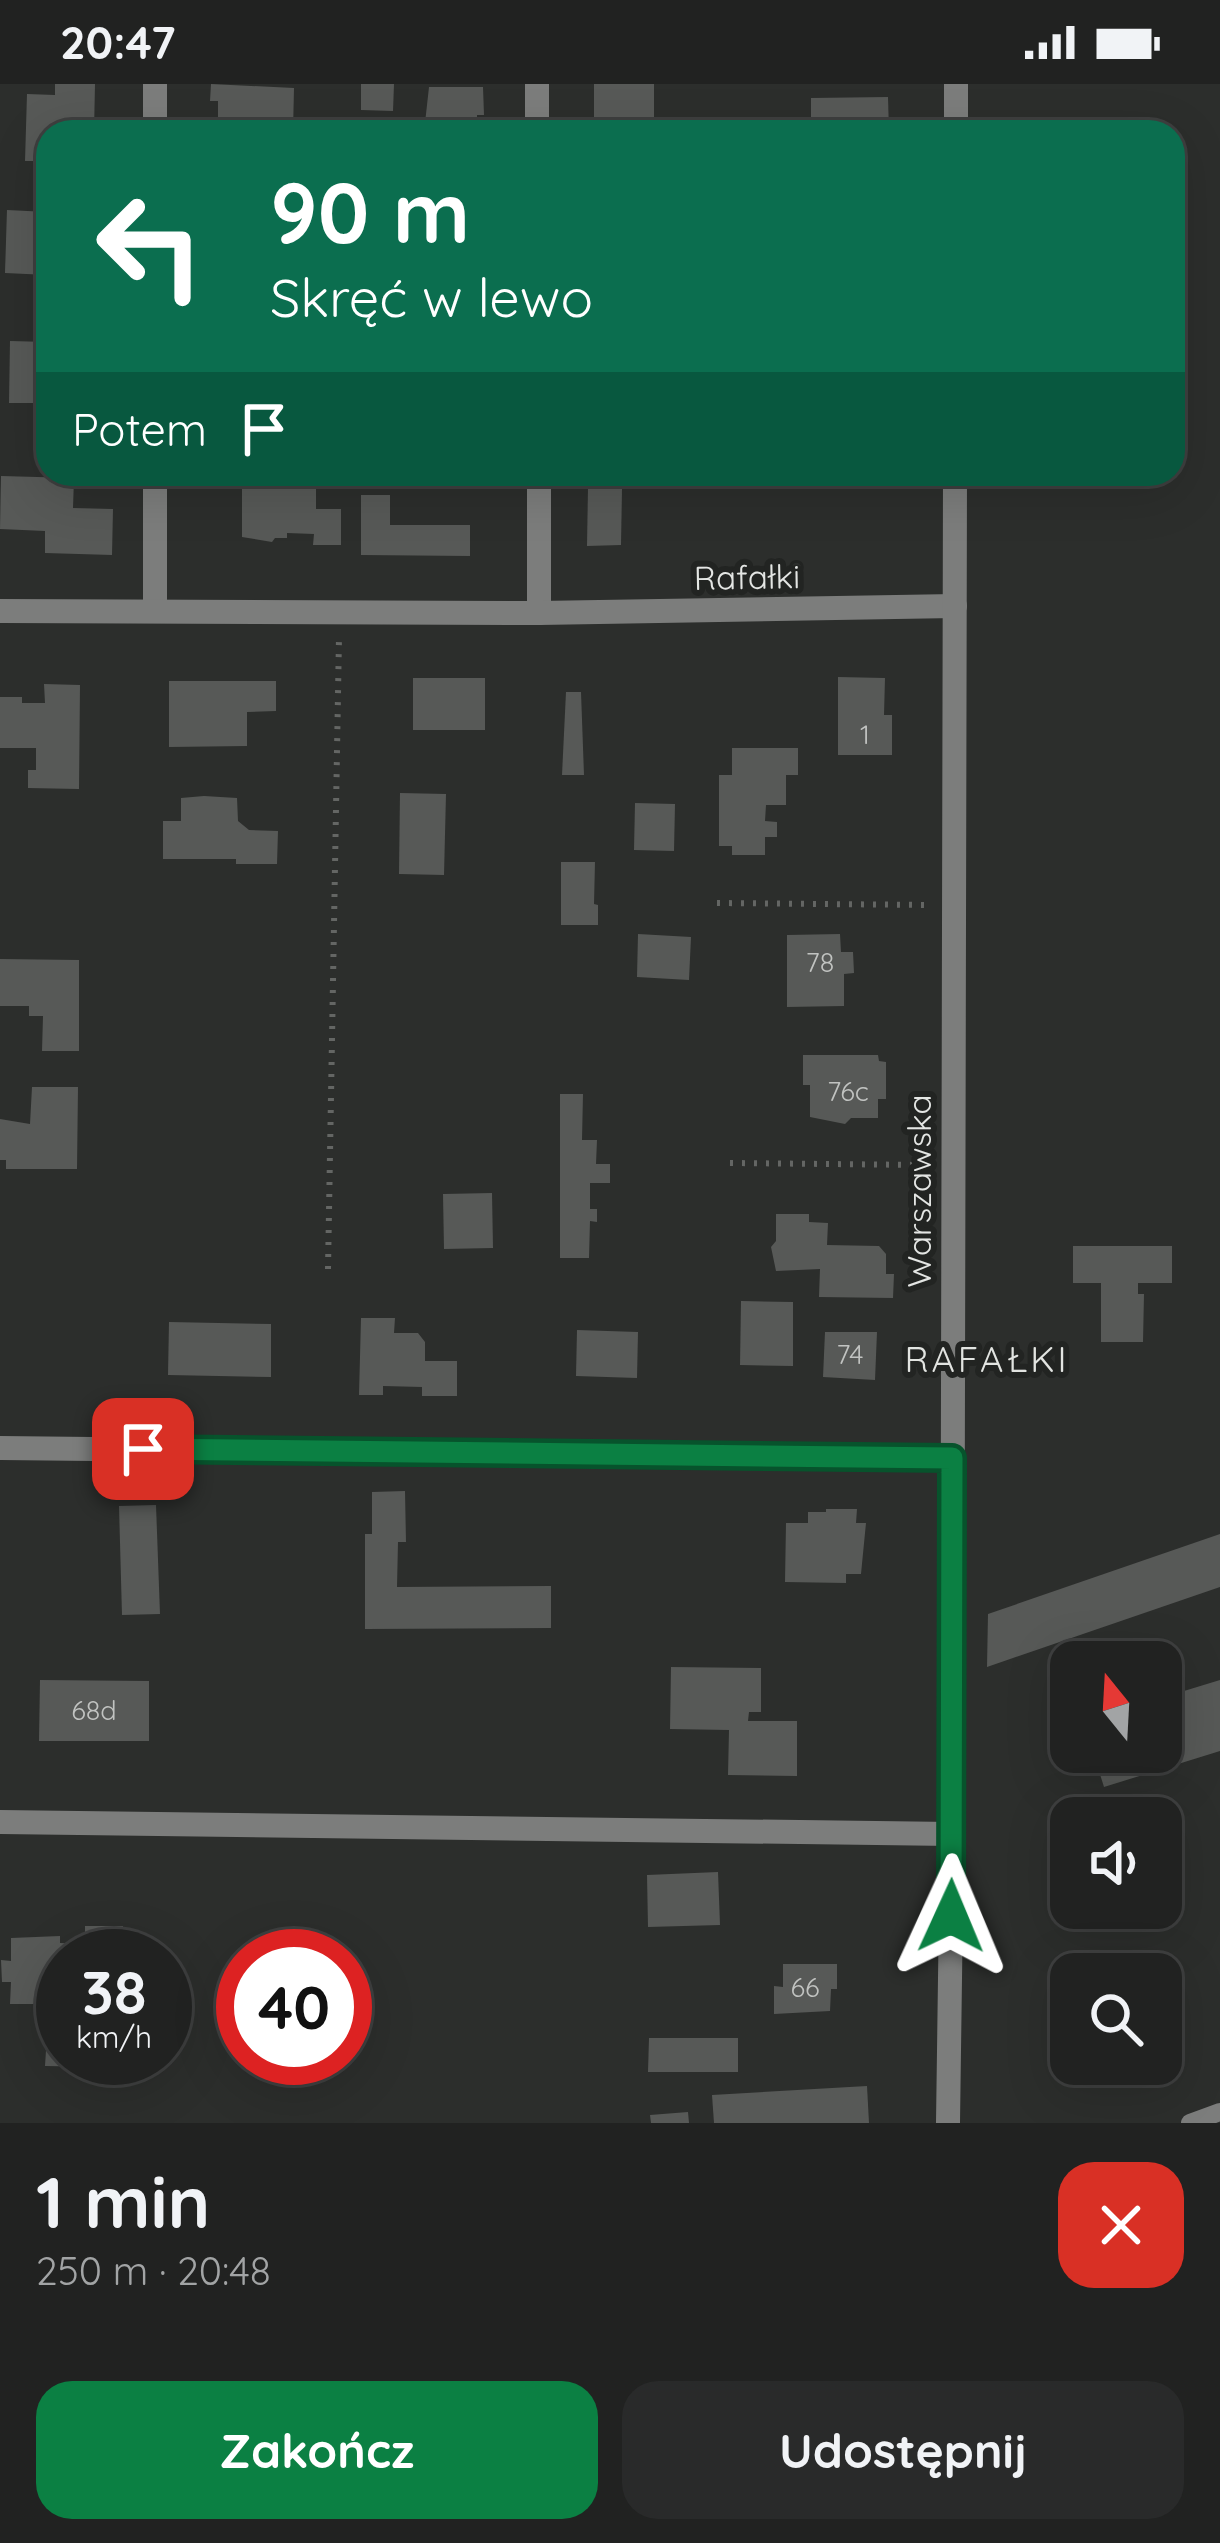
<!DOCTYPE html>
<html lang="pl">
<head>
<meta charset="utf-8">
<style>
	body { margin:0; font-family:Quicksand,sans-serif; background:#292a2a; color:#f1f3f6; height:100vh; display:flex; flex-direction:column; font-size:45px; white-space:nowrap }
	* { box-sizing:border-box; margin:0 }
	p { font-size:39px; color:#a2a4a5 }
	.icon { flex:none; width:66px; height:66px; fill:none; stroke:currentColor; stroke-width:2; stroke-linecap:round; stroke-linejoin:round }
	.map { position:relative; height:2039px; overflow:hidden }
	.side { display:flex; flex-direction:column; background:#212221; flex:1 }
	.side>* { flex:none }
	.banner { position:absolute; left:36px; top:36px; width:1149px; height:366px; border-radius:36px; box-shadow:0 12px 48px #0002,0 0 0 3px #3e3f3f; background:#0b6e4f; color:#fff; overflow:hidden }
	.needle { width:78px; rotate:342deg }
	.buttons { position:absolute; left:1050px; top:1557px; display:grid; gap:24px }
	.buttons a { display:grid; place-items:center; width:132px; height:132px; border-radius:24px; background:#212221; box-shadow:0 12px 48px #0002,0 0 0 3px #3e3f3f; font-size:60px }
	.speed { position:absolute; left:36px; top:1845px; display:flex; gap:24px; font-size:60px; font-weight:700; text-align:center }
	.speed>* { display:grid; place-content:center; width:156px; height:156px; border-radius:50%; background:#212221; box-shadow:0 12px 48px #0002,0 0 0 3px #3e3f3f; line-height:1 }
	.speed small { font-size:30px; font-weight:400 }
	.speed .limit { border:18px solid #d22; background:#fff; color:#111 }
	.pin { position:absolute; display:grid; place-items:center; width:102px; height:102px; color:#fff; margin:-51px; border-radius:24px; box-shadow:0 6px 18px #0006 }
	.me { position:absolute; width:132px; margin:-66px; rotate:1deg; stroke-linejoin:round; filter:drop-shadow(0 0 9px #0008) }
	.turn { display:flex; align-items:center; gap:42px; height:252px; padding:0 36px; font-size:54px }
	.turn .icon { width:156px; height:156px; stroke-width:2.5 }
	.turn b { display:block; font-size:84px; line-height:102px }
	.then { display:flex; align-items:center; height:114px; padding:0 36px; background:#0003; gap:24px; font-size:45px }
	.round { display:grid; place-items:center; flex:none; width:126px; height:126px; border-radius:36px; background:#292a2a }
	.headline { display:flex; align-items:center; justify-content:space-between; height:204px; padding:0 36px }
	h1 { font-size:72px; font-weight:800; line-height:90px }
	.action { display:flex; gap:24px; margin-top:auto; padding:24px 36px }
	.action a { flex:1; height:138px; border-radius:36px; background:#0b8043; color:#fff; font-size:48px; font-weight:800; line-height:138px; text-align:center }
	.action a+a { background:#292a2a; color:#f1f3f6 }
	.status { display:flex; justify-content:space-between; align-items:center; height:84px; padding:0 60px; background:#212221; direction:ltr }
	.status svg { height:33px; fill:currentColor }
	.map>svg:first-child { display:block }
</style>
</head>
<body>
<div class="status"><b>20:47</b><svg viewBox="0 0 49 12"><path d="M0 12V9h3v3zM5 12V6h3v6zM10 12V3h3v9zM15 12V0h3v12zM26 1h20v11H26zM47 4h2v5h-2z"/></svg></div>
<div class="map">
<svg width="1220" height="2039" viewBox="0 0 1220 2039">
	<rect width="100%" height="100%" fill="#2c2e2c"/>
	<g fill="#575957">
		<polygon points="55,0 95,0 94,48 48,48 48,77 25,77 27,10 55,11"/>
		<polygon points="211,0 294,4 293,48 218,48 218,17 210,17"/>
		<polygon points="361,0 394,0 393,27 361,26"/>
		<rect x="594" y="0" width="60" height="48"/>
		<polygon points="429,3 483,3 484,31 477,31 477,48 424,48"/>
		<polygon points="888,13 889,48 811,48 811,14"/>
		<polygon points="7,126 48,128 48,191 5,189"/>
		<polygon points="10,257 48,258 48,319 9,319"/>
		<polygon points="274,390 316,390 316,425 341,425 341,461 313,461 314,450 287,449 287,454 275,454 272,458 242,453 242,399 274,399"/>
		<polygon points="1,392 74,394 73,424 113,425 112,471 45,469 45,447 0,445"/>
		<polygon points="588,404 622,405 621,461 587,462"/>
		<polygon points="361,411 390,411 390,441 470,441 470,472 361,471"/>
		<polygon points="838,593 885,594 884,631 892,631 892,671 838,671"/>
		<rect x="413" y="594" width="72" height="52"/>
		<polygon points="169,597 276,597 276,627 247,628 247,662 169,663"/>
		<polygon points="44,600 80,601 79,705 28,704 28,686 36,686 36,664 0,664 0,613 22,613 22,619 45,619"/>
		<polygon points="566,608 581,608 584,691 562,691"/>
		<polygon points="732,664 798,664 798,691 786,691 786,721 766,721 765,737 777,738 777,753 765,753 765,771 732,771 732,762 719,762 719,691 732,691"/>
		<polygon points="400,709 446,710 444,791 399,790"/>
		<polygon points="204,712 237,714 238,737 249,746 278,747 277,780 236,780 236,775 163,775 163,737 181,737 181,714"/>
		<polygon points="635,719 675,720 674,767 634,766"/>
		<polygon points="561,778 595,778 594,820 598,821 598,841 561,841"/>
		<polygon points="638,850 691,853 689,896 637,893"/>
		<polygon points="840,850 841,868 853,868 854,889 844,890 844,922 787,923 787,851"/>
		<polygon points="0,875 79,876 79,967 42,967 43,932 29,932 29,922 0,922"/>
		<polygon points="803,971 878,971 879,977 886,978 886,1015 878,1015 878,1034 851,1034 845,1040 810,1033 810,1001 803,1001"/>
		<polygon points="32,1003 78,1003 77,1085 6,1085 6,1076 0,1076 0,1035 30,1040"/>
		<polygon points="560,1010 583,1010 582,1056 597,1056 596,1080 610,1080 610,1099 590,1099 590,1125 597,1125 597,1138 590,1137 589,1174 560,1174"/>
		<polygon points="492,1109 493,1164 444,1165 443,1110"/>
		<polygon points="776,1130 809,1130 809,1138 828,1139 827,1161 879,1162 886,1170 886,1190 894,1190 893,1214 819,1213 820,1185 776,1187 771,1163 776,1157"/>
		<polygon points="1073,1162 1172,1162 1172,1199 1138,1199 1138,1210 1144,1210 1143,1258 1101,1258 1101,1199 1073,1199"/>
		<polygon points="741,1217 793,1218 793,1282 740,1281"/>
		<polygon points="361,1234 395,1234 394,1249 418,1249 425,1258 425,1277 457,1277 457,1312 422,1312 422,1303 383,1302 383,1311 359,1311"/>
		<polygon points="169,1238 271,1240 271,1293 168,1291"/>
		<polygon points="577,1246 638,1248 637,1294 576,1292"/>
		<polygon points="825,1248 877,1248 875,1296 823,1293"/>
		<polygon points="405,1407 406,1458 398,1458 397,1503 551,1502 551,1544 365,1545 365,1450 372,1450 372,1408"/>
		<polygon points="156,1421 160,1530 122,1531 119,1422"/>
		<polygon points="826,1425 857,1425 856,1439 866,1439 861,1490 846,1490 846,1499 785,1498 786,1439 808,1439 808,1428 826,1428"/>
		<polygon points="1220,1450 1220,1503 987,1583 988,1530"/>
		<polygon points="671,1583 761,1584 761,1628 749,1628 748,1637 797,1637 797,1692 728,1691 729,1646 670,1645"/>
		<polygon points="40,1596 149,1597 149,1657 39,1657"/>
		<polygon points="1220,1596 1220,1667 1104,1703 1093,1668 1161,1668 1161,1614"/>
		<polygon points="718,1788 720,1841 648,1843 647,1791"/>
		<polygon points="85,1842 123,1842 122,1872 63,1872 63,1974 106,1974 106,1983 45,1982 49,1920 10,1920 11,1898 2,1898 1,1876 11,1877 11,1854 60,1852 60,1859 85,1860"/>
		<polygon points="783,1880 837,1880 837,1905 831,1905 830,1927 774,1930 774,1902 783,1903"/>
		<polygon points="649,1954 738,1954 738,1988 648,1988"/>
		<polygon points="867,2002 869,2039 714,2039 712,2011"/>
		<polygon points="688,2028 689,2039 651,2039 650,2031"/>
	</g>
	<g fill="none" stroke-linecap="round" stroke-linejoin="round">
		<g stroke="#646664" stroke-width="6" stroke-dasharray="3 9" stroke-linecap="butt">
			<polyline points="717,819 929,821"/>
			<polyline points="730,1079 925,1081"/>
			<polyline points="328,1185 339,553"/>
		</g>
		<polyline stroke="#7c7d7c" stroke-width="18" points="1190,2039 1220,2028"/>
		<g stroke="#7c7d7c" stroke-width="24">
			<polyline points="155,0 155,48"/>
			<polyline points="537,0 537,48"/>
			<polyline points="155,390 155,527"/>
			<polyline points="539,390 539,529"/>
			<polyline points="0,527 539,529 955,522"/>
			<polyline points="0,1364 952,1374"/>
			<polyline points="0,1738 952,1750"/>
		</g>
		<g stroke="#7c7d7c" stroke-width="24">
			<polyline points="956,48 956,0"/>
			<polyline points="948,2039 952,1750 955,390"/>
		</g>
	</g>
	<g fill="none" stroke-linecap="round" stroke-linejoin="round">
		<defs>
			<polyline id="route" points="143,1365 952,1374 951,1832"/>
		</defs>
		<use href="#route" stroke="#07532c" stroke-width="30"/>
		<use href="#route" stroke="#0b8043" stroke-width="21"/>
	</g>
	<g text-anchor="middle" stroke-width="12" stroke-linejoin="round" paint-order="stroke">
		<g font-size="27" fill="#c1c3c1">
			<text x="865" y="660">1</text>
			<text x="820" y="888">78</text>
			<text x="848" y="1017">76c</text>
			<text x="850" y="1280">74</text>
			<text x="94" y="1636">68d</text>
			<text x="805" y="1913">66</text>
		</g>
		<g font-size="33" fill="#e4e6e4" stroke="#222422">
			<text transform="translate(747 493) rotate(-1)" y="12">Rafałki</text>
			<text transform="translate(919 1107) rotate(-90)" y="12">Warszawska</text>
		</g>
		<g font-size="36" letter-spacing="3" fill="#e2e4e1" stroke="#222422">
			<text x="987" y="1288">RAFAŁKI</text>
		</g>
	</g>
</svg>
<div class="buttons">
<a><svg class="needle" viewBox="-14 -14 28 28"><path d="M0-13l5 13h-10z" fill="#e53935"/><path d="M0 13l5-13h-10z" fill="#a2a4a5"/></svg></a>
<a><svg class="icon" aria-label="sound" viewBox="0 0 24 24"><path d="M4 9h4l5-4v14l-5-4H4zM17 9q2 3 0 6"/></svg></a>
<a><svg class="icon" aria-label="search" viewBox="0 0 24 24"><circle cx="10" cy="10" r="6"/><path d="M15 15l6 6"/></svg></a>
</div>
<div class="speed"><div>38<small>km/h</small></div><div class="limit">40</div></div>
<div class="pin" style="left:143px;top:1365px;background:#d93025"><svg class="icon" aria-label="arrive" viewBox="0 0 24 24"><path d="M6 21V4h12l-3 4 3 4H6"/></svg></div>
<svg class="me" style="left:951px;top:1832px" viewBox="-20 -20 40 40"><path d="M0-17L14 15 0 8-14 15z" fill="#0b8043" stroke="#fff" stroke-width="4"/></svg>
<div class="banner">
<div class="turn"><svg class="icon" aria-label="left" viewBox="0 0 24 24"><path d="M17 20v-9H6M10 6l-5 5 5 5"/></svg><div><b>90 m</b>Skręć w lewo</div></div>
<div class="then">Potem<svg class="icon" aria-label="arrive" viewBox="0 0 24 24"><path d="M6 21V4h12l-3 4 3 4H6"/></svg></div>
</div>
</div>
<section class="side">
<div class="headline"><div><h1>1 min</h1><p>250 m · 20:48</p></div><a class="round" style="background:#d93025;color:#fff"><svg class="icon" aria-label="close" viewBox="0 0 24 24"><path d="M6 6l12 12M18 6L6 18"/></svg></a></div>
<div class="action"><a>Zakończ</a><a>Udostępnij</a></div>
</section>
</body>
</html>
